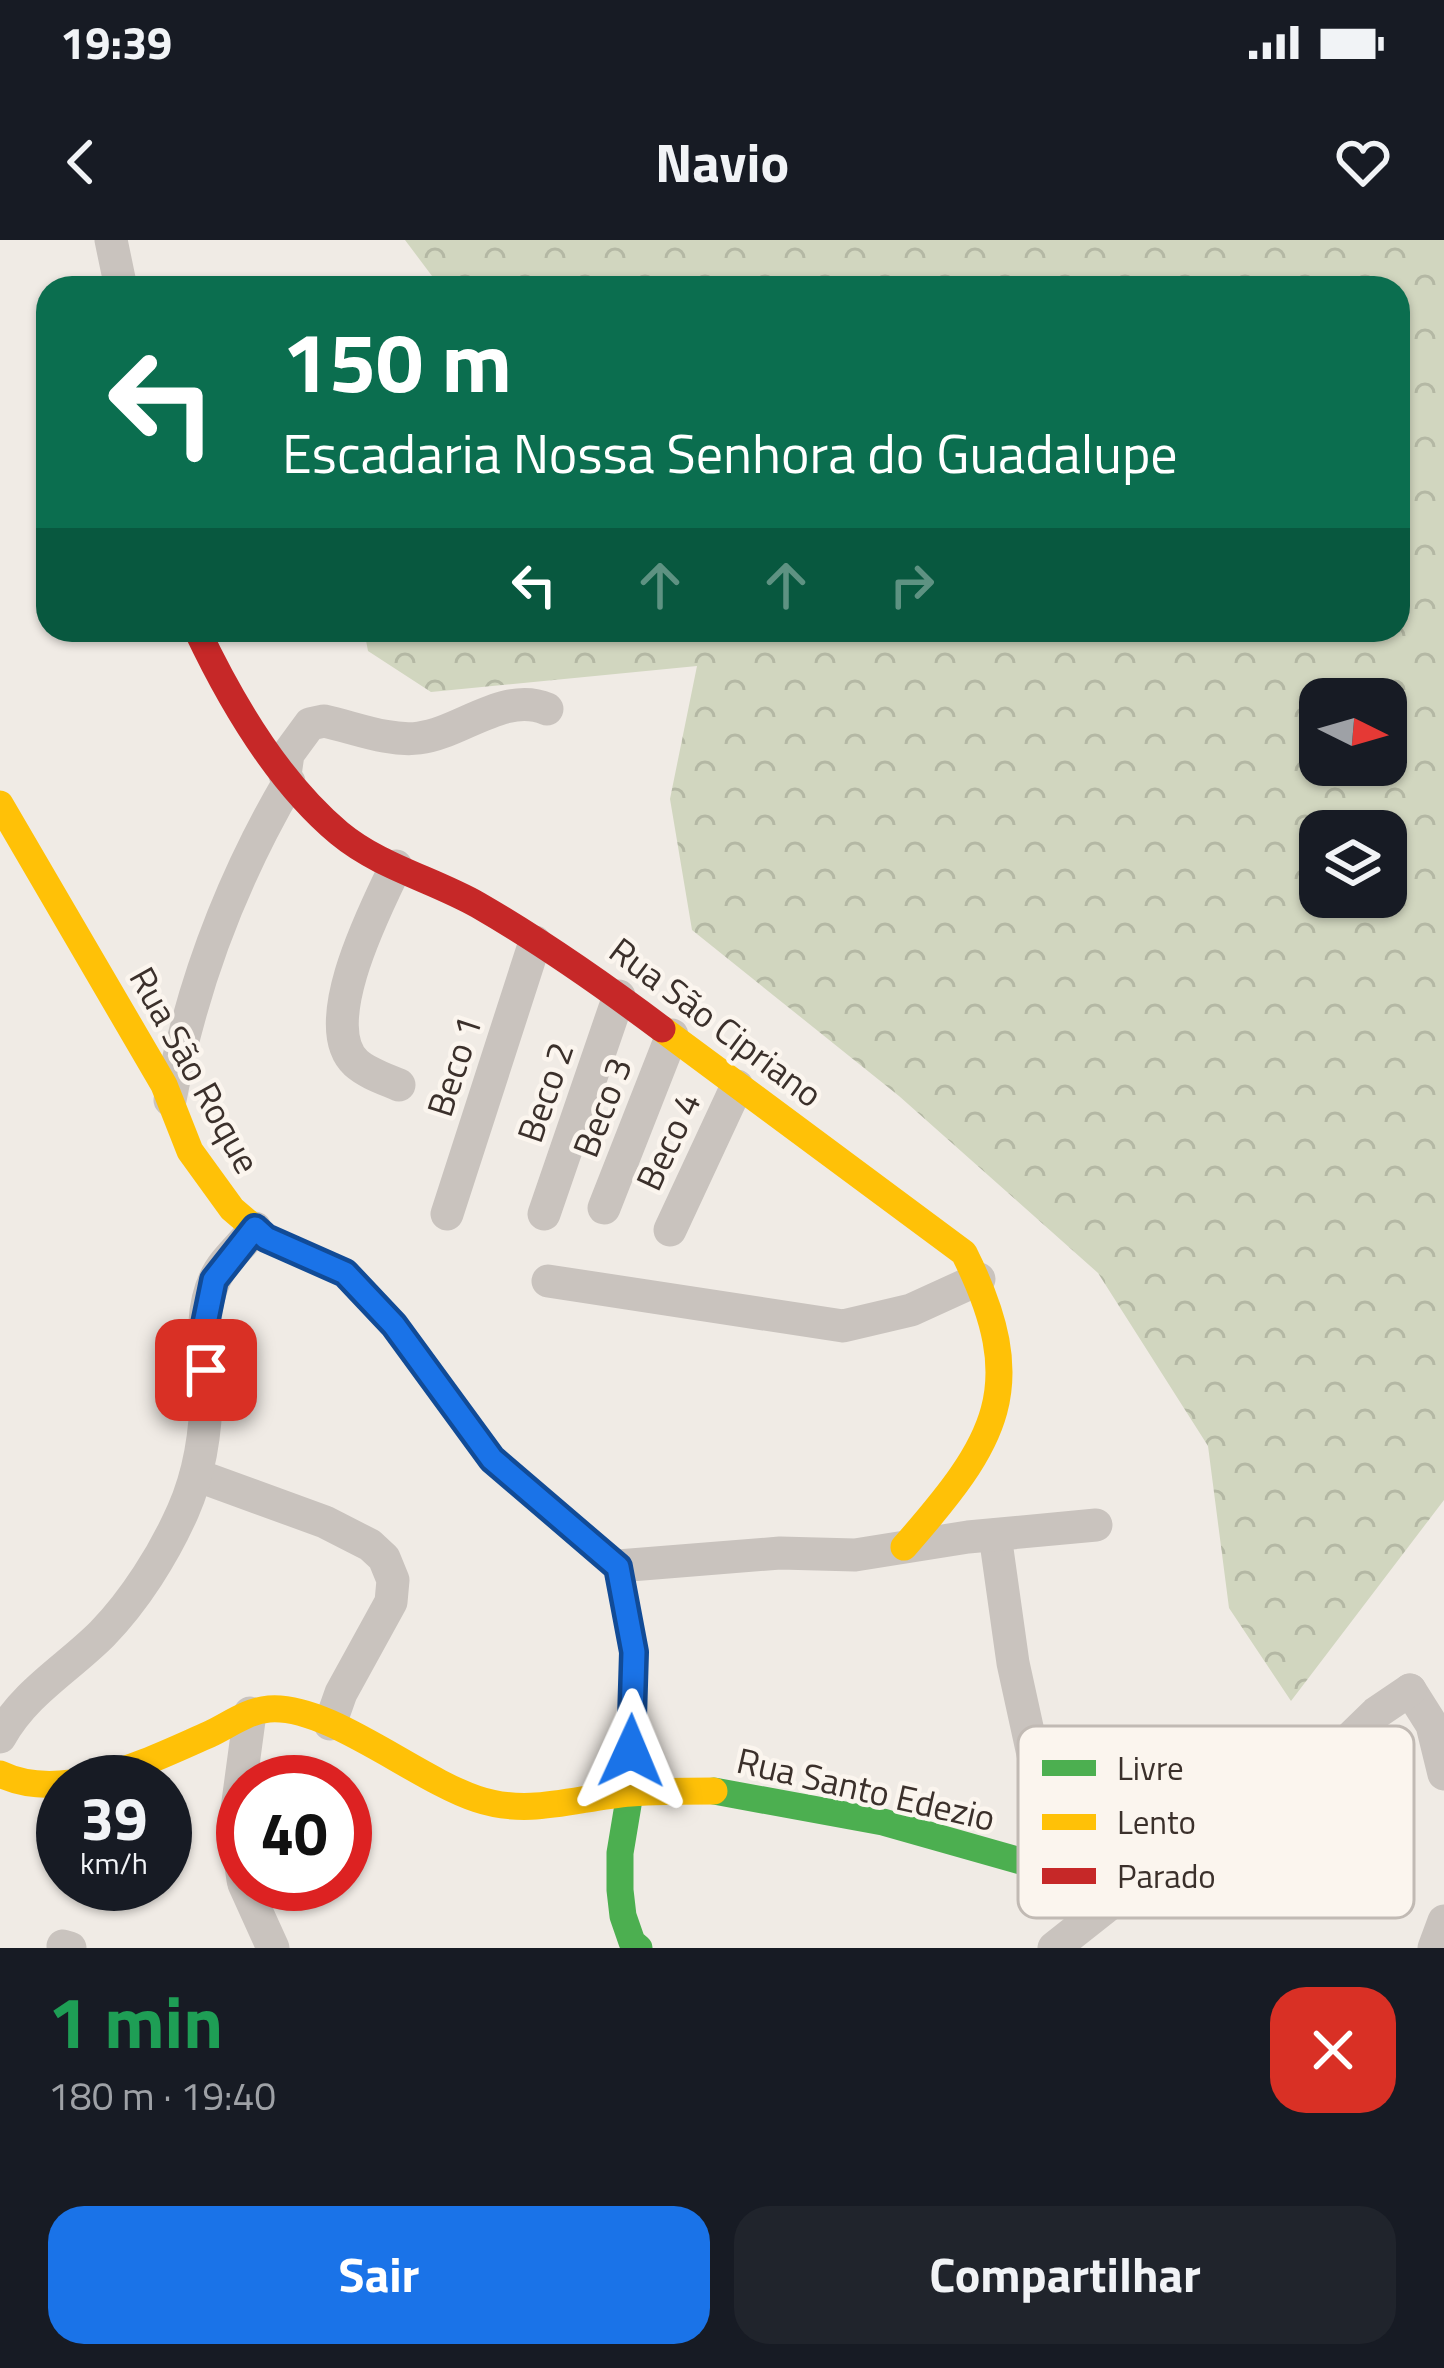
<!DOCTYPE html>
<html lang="pt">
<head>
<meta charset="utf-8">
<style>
	body { margin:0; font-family:"Titillium Web",sans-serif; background:#20242c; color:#f1f3f6; height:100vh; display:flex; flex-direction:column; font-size:45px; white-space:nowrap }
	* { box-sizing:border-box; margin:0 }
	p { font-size:39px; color:#9ea1a6 }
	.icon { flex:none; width:66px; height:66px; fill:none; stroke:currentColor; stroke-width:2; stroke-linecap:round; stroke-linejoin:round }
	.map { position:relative; height:1708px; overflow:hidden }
	.sheet { display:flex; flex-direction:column; background:#171b24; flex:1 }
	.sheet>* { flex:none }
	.top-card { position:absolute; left:36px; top:36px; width:1374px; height:366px; border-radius:36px; box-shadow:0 3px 9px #0004; background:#0b6e4f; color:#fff; overflow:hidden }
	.needle { width:78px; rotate:95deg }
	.tools { position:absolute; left:1299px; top:438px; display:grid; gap:24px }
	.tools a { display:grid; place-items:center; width:108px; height:108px; border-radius:24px; background:#171b24; box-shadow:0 3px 9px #0004; font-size:60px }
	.speed { position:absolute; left:36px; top:1515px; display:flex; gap:24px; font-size:60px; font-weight:700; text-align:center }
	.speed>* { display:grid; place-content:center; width:156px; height:156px; border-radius:50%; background:#171b24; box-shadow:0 3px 9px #0004; line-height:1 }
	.speed small { font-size:30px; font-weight:400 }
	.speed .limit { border:18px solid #d22; background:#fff; color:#111 }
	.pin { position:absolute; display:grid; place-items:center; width:102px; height:102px; color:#fff; margin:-51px; border-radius:24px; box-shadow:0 6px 18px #0006 }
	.me { position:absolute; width:132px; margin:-66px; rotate:1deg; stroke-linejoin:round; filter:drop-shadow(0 0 9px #0008) }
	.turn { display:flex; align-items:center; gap:42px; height:252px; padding:0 48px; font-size:54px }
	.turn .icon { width:156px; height:156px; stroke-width:2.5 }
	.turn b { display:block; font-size:84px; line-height:102px }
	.lanes { display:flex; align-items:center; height:114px; padding:0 48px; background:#0003; justify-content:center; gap:60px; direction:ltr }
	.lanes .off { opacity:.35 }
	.round { display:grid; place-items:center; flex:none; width:126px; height:126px; border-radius:36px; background:#20242c }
	.overview { display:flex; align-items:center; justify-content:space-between; height:204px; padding:0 48px }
	h1 { font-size:72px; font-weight:700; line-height:90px; color:#1e9e55 }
	.cta { display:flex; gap:24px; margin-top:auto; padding:24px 48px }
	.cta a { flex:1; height:138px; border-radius:36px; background:#1a73e8; color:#fff; font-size:48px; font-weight:700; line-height:138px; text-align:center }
	.cta a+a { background:#20242c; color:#f1f3f6 }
	.status { display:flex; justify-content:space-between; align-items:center; height:84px; padding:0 60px; background:#171b24; direction:ltr }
	.status svg { height:33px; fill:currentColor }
	header { display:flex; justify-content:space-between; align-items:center; height:156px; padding:0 48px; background:#171b24; font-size:54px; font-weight:700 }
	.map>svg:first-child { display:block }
</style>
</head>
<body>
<div class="status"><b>19:39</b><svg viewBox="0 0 49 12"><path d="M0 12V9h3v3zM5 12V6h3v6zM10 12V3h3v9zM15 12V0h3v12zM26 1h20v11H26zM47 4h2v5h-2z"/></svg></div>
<header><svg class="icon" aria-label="back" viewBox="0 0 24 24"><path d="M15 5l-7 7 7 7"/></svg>Navio<svg class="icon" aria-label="heart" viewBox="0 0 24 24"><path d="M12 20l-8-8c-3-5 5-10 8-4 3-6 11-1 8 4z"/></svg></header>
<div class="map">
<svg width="1444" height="1708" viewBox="0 0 1444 1708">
	<defs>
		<pattern id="forest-crowns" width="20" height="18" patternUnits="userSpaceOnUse" patternTransform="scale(3)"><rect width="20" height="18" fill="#d1d6bf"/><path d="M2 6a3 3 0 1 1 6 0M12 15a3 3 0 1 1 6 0" fill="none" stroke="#b4b8a4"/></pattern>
	</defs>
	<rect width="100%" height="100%" fill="#f0ebe5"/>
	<path fill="url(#forest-crowns)" fill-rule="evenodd" d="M405 0H1444V1260L1291 1461 1229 1368 1208 1206 1098 1033 899 856 692 690 670 559 697 426 431 452 368 411 364 390H1398V48H441ZM1320 459H1386V525H1320ZM1320 591H1386V657H1320Z"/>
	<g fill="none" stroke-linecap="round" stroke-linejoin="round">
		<g stroke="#c9c3be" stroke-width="33">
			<polyline points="111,0 121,48"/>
			<path d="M285 535 288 514 310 484 324 481C353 487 389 502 419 498 461 493 504 451 547 469"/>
			<path d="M396 626C377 666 315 785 356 823 367 833 385 839 399 845"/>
			<path d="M170 860C191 747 231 641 289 542"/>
			<polyline points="604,968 672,795"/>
			<polyline points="447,974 535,702"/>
			<polyline points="544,974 619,756"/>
			<polyline points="670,990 737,846"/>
			<polyline points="548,1041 843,1086 911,1070 979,1039"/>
			<polyline points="196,1235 325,1282 370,1305 384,1318 393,1340 391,1362 341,1453 330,1484"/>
			<polyline points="995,1295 1013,1423 1034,1519 1102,1644"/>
			<polyline points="618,1326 780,1313 855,1315 968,1297 1096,1285"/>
			<polyline points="1410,1450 1432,1485 1444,1534"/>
			<path d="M0 1497C25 1452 67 1429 102 1394 135 1360 164 1314 183 1271 203 1226 208 1178 206 1128 204 1098 202 1067 215 1039 224 1019 243 1005 255 988"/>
			<polyline points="243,1640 235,1584 250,1473"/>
			<polyline points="244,1644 273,1708"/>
			<polyline points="63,1706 70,1708"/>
			<polyline points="1054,1708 1126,1651 1179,1639 1219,1624 1251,1606 1284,1578 1306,1546 1342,1506 1376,1473 1410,1450"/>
			<polyline points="1434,1708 1444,1681"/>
		</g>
		<g stroke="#4caf50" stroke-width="27">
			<polyline points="345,1033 394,1085 492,1219 618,1326 634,1412 630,1553 620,1613 620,1650 623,1676 632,1702 639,1708"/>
			<polyline points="714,1551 883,1582 1126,1651"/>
		</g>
		<g stroke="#ffc107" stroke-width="27">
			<polyline points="0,564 164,845 190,911 232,969 266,998 345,1033"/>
			<path d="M662 789 964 1013C1031 1147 997 1201 904 1307"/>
			<path d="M0 1534C64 1565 150 1520 210 1494 229 1485 247 1471 269 1469 328 1464 416 1539 477 1559 530 1577 578 1557 631 1553 658 1551 687 1551 714 1551"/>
		</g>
		<path stroke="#c62828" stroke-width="27" d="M197 390C231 462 277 541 339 593 380 627 432 639 478 665 542 702 602 744 662 789"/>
	</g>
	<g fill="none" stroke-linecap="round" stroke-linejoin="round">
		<defs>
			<polyline id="route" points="206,1130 202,1098 214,1040 255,988 266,998 345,1033 394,1085 492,1219 618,1327 634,1412 631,1511"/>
		</defs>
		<use href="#route" stroke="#114b97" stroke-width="30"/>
		<use href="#route" stroke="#1a73e8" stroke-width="21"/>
	</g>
	<g text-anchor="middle" stroke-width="9" stroke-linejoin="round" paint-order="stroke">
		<g font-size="36" fill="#3b302b" stroke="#fbf5ee">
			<text transform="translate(716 782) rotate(37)" y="13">Rua São Cipriano</text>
			<text transform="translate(454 826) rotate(-72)" y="13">Beco 1</text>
			<text transform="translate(195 830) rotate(61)" y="13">Rua São Roque</text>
			<text transform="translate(545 852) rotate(-71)" y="13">Beco 2</text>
			<text transform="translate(602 867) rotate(-69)" y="13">Beco 3</text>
			<text transform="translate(668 901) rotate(-65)" y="13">Beco 4</text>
			<text transform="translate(866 1549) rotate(13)" y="13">Rua Santo Edezio</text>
		</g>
	</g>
	<rect x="1018" y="1486" width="396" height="192" rx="18" fill="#fbf5ee" stroke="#c1bab4" stroke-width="3"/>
	<rect x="1042" y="1520" width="54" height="16" fill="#4caf50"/>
	<rect x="1042" y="1574" width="54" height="16" fill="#ffc107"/>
	<rect x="1042" y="1628" width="54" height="16" fill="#c62828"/>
	<g font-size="33" fill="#3b302b">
		<text x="1117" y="1540">Livre</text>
		<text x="1117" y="1594">Lento</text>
		<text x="1117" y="1648">Parado</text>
	</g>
</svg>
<div class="tools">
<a><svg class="needle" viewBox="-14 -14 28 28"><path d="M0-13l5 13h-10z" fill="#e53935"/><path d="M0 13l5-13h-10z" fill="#9ea1a6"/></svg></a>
<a><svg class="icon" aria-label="layers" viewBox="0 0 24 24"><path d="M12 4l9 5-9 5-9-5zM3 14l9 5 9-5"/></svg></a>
</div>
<div class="speed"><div>39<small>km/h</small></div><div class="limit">40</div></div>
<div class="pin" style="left:206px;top:1130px;background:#d93025"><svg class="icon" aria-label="arrive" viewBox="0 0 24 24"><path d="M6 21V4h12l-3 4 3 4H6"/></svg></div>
<svg class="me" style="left:631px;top:1511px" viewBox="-20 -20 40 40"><path d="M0-17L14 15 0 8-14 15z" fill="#1a73e8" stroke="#fff" stroke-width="4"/></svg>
<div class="top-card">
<div class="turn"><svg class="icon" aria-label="left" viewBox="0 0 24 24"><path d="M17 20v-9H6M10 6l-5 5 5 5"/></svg><div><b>150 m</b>Escadaria Nossa Senhora do Guadalupe</div></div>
<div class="lanes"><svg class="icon" aria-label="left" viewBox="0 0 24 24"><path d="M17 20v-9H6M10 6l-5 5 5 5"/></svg><svg class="icon off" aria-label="ahead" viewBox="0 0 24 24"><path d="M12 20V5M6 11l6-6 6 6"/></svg><svg class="icon off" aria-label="ahead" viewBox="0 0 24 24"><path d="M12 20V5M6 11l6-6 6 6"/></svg><svg class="icon off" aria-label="right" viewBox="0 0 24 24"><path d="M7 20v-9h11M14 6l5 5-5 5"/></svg></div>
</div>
</div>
<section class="sheet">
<div class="overview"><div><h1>1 min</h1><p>180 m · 19:40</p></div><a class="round" style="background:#d93025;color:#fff"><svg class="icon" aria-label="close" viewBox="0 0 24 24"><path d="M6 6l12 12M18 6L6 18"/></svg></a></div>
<div class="cta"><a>Sair</a><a>Compartilhar</a></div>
</section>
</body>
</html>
